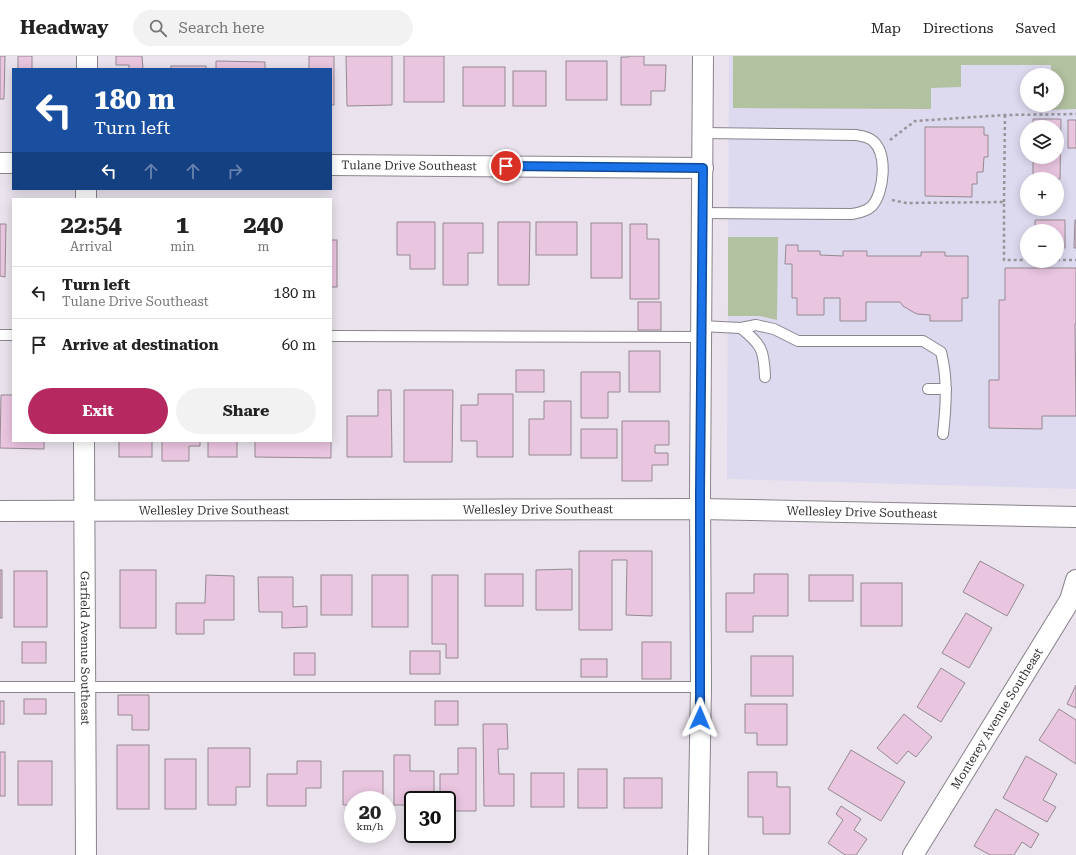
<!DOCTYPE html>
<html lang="en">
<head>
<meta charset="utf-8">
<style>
	body { margin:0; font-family:"Roboto Serif",serif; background:#f2f2f2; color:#222; height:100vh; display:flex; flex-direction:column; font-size:15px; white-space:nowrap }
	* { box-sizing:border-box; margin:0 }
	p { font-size:13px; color:#767676 }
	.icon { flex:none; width:22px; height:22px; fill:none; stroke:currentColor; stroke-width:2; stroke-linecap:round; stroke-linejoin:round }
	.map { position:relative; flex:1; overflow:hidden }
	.drawer { position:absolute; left:12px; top:142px; width:320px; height:244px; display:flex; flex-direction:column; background:#fff; border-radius:0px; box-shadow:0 2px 10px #0003 }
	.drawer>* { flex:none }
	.guide { position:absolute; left:12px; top:12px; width:320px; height:122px; border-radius:0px; box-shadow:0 2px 10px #0003; background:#1a4fa0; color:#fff; overflow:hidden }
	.tools { position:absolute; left:1020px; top:12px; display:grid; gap:8px }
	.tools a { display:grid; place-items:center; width:44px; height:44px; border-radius:50%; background:#fff; box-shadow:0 2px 10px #0003; font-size:20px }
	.speed { position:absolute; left:344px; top:735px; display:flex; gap:8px; font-size:20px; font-weight:700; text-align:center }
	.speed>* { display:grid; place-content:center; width:52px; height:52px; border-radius:50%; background:#fff; box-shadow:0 2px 10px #0003; line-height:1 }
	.speed small { font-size:10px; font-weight:400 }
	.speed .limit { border:2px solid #111; border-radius:6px; background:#fff; color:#111 }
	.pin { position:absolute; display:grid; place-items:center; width:34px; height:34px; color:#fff; margin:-17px; border:2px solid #fff; border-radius:50%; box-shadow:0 1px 4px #0007 }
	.me { position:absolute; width:44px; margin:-22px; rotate:1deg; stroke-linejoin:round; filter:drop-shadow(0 0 3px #0008) }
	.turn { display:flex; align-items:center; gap:14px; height:84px; padding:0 16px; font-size:18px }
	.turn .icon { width:52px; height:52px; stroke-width:2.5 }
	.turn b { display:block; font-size:28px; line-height:34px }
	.lanes { display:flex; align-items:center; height:38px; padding:0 16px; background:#0003; justify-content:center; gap:20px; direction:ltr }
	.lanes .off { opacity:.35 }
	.eta { display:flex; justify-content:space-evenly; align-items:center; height:68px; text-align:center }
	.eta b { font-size:24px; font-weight:700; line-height:28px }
	.action { display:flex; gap:8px; margin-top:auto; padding:8px 16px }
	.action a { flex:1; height:46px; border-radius:24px; background:#b52960; color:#fff; font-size:16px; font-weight:700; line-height:46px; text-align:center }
	.action a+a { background:#f2f2f2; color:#222 }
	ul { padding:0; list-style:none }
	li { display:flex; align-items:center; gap:12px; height:52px; padding:0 16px; border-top:1px solid #e0e0e0 }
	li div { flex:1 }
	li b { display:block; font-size:15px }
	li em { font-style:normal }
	header { display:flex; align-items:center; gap:24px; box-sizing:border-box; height:56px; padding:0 20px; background:#fff; border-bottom:1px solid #e0e0e0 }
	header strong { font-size:19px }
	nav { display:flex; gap:22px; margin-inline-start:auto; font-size:14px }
	.search { width:280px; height:36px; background:#f2f2f2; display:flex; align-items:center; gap:10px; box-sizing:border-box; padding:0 14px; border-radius:22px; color:#767676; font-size:15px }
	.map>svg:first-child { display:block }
</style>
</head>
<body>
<header>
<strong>Headway</strong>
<div class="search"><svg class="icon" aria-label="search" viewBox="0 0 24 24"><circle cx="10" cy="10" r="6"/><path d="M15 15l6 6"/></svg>Search here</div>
<nav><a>Map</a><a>Directions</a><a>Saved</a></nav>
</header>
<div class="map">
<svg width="1076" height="799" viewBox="0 0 1076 799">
	<rect width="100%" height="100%" fill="#eae3ed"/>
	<path fill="#ddd9ef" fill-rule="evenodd" d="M729 0H1076V433L727 423ZM1027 19H1057V49H1027ZM1027 71H1057V101H1027ZM1027 123H1057V153H1027ZM1027 175H1057V205H1027Z"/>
	<g fill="#b2c1a0">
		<polygon points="733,0 1076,0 1076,53 1051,54 1051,49 1057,49 1057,19 1051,19 1051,9 961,9 961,31 931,32 931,53 733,52"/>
		<polygon points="728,181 778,181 777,264 760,260 728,260"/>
	</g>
	<g fill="#eac5e0" stroke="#948a91">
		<polygon points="0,0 5,0 4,43 0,43"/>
		<rect x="18" y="0" width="14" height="13"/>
		<polygon points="116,0 142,0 143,13 158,13 129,13 129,9 116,9"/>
		<polygon points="309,0 334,0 334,49 331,49 331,13 279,13 309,13"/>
		<polygon points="346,0 392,0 392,49 347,50"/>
		<rect x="404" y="0" width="40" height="46"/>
		<polygon points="629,0 644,0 644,9 666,9 665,35 651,35 651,49 621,49 621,1 629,1"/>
		<polygon points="216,5 265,6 265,13 216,13"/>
		<rect x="566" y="5" width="41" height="39"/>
		<rect x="171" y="10" width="35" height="3"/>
		<rect x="463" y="11" width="42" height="39"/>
		<rect x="513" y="15" width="33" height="35"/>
		<polygon points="1033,63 1061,63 1060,123 1033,123 1033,101 1057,101 1057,71 1033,71"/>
		<rect x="1068" y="64" width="8" height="28"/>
		<polygon points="925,71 984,71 984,79 988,79 988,101 984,101 983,116 977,116 977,128 972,128 972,141 925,140"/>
		<polygon points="1035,164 1065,164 1065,192 1057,192 1057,175 1035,175"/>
		<polygon points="1075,164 1076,164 1076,192 1074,192"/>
		<polygon points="397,166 435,166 435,213 410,213 410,199 397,199"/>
		<polygon points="498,166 530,166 529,229 498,229"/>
		<rect x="536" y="166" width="41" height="33"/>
		<polygon points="443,167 483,167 483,197 468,197 468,229 443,229"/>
		<rect x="591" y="167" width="31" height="55"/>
		<polygon points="0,168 6,168 5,221 0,220"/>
		<polygon points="630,168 647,168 647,183 659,183 659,243 630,243"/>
		<rect x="331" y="184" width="6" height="47"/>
		<polygon points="786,189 798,189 798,195 820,195 820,199 843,200 843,195 867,195 867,200 921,200 921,196 945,196 945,200 968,200 968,242 962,242 962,265 930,265 930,259 917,258 913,256 903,250 900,246 866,246 866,265 840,265 840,242 824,242 824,259 797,259 797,242 792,242 792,208 785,208"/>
		<polygon points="1005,212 1076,212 1076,268 1075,268 1076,360 1042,360 1042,373 989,372 989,324 999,324 999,244 1005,244"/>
		<rect x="638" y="246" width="23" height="28"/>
		<rect x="629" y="295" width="31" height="41"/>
		<rect x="516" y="314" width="28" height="22"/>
		<polygon points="581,316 620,316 620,336 608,336 608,362 581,362"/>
		<polygon points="378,334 391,334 392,401 347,401 347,360 378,360"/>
		<polygon points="404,334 453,334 452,406 404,406"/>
		<polygon points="478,338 513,338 513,401 477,401 477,385 461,385 461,349 478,349"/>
		<polygon points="1,339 13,339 13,385 44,385 44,393 0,392"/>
		<polygon points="544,345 571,345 571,399 529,399 529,363 544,363"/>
		<polygon points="622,365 669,365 669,389 655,389 655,397 668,397 668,409 652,409 652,425 622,425"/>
		<rect x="581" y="373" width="36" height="29"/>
		<rect x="119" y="385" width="33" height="16"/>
		<polygon points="162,385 200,385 200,390 189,390 189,405 162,405"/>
		<rect x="208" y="385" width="29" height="16"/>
		<polygon points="255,385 331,385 331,402 255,401"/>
		<polygon points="579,495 652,495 652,560 626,559 627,504 612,504 612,574 579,574"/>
		<polygon points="980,505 1024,529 1007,560 963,536"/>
		<polygon points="572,513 572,554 536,554 536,514"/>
		<rect x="0" y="514" width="2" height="48"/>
		<rect x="120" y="514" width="36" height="58"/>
		<rect x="14" y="515" width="33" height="56"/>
		<rect x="485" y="518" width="38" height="32"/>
		<polygon points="754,518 788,518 788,560 753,560 753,576 726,576 726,537 754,537"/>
		<polygon points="206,519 234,520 234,564 204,564 204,578 176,578 176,547 205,547"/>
		<rect x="321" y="519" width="31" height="40"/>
		<rect x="372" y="519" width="36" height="52"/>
		<polygon points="432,519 458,519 458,602 446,602 446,588 432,588"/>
		<rect x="809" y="519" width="44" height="26"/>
		<polygon points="258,521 293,521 293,551 307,550 307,571 282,572 282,556 259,556"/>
		<rect x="861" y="527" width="41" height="43"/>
		<polygon points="966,557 992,572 969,612 942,597"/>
		<rect x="22" y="586" width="24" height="21"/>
		<rect x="642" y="586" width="29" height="37"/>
		<rect x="410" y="595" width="30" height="23"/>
		<rect x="294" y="597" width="21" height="22"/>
		<rect x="751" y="600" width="42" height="40"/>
		<rect x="581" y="603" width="26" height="18"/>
		<polygon points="941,612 965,627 941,666 917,651"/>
		<polygon points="1076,629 1076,652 1067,648"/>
		<polygon points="118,639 149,639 149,674 132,674 132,659 118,659"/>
		<rect x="24" y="643" width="22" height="15"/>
		<rect x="0" y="645" width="4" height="23"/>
		<rect x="435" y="645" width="23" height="24"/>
		<polygon points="745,648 787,648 787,689 757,689 757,677 745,677"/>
		<polygon points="1059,653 1076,664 1076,708 1039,684"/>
		<polygon points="904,658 932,681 916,701 908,695 897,708 877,692"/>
		<polygon points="483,668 507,668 508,693 498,693 499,718 514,718 514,750 484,750"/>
		<rect x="117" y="689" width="32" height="64"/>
		<polygon points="208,692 250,692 250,731 236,731 236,749 208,749"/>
		<polygon points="458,692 476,692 476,755 447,755 447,744 440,744 440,718 458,718"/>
		<polygon points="851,694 905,726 881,765 828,733"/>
		<rect x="0" y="696" width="5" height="44"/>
		<polygon points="394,699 410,699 410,715 434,715 434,744 413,744 413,749 394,749"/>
		<polygon points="1026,700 1057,718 1043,744 1056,751 1047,766 1003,742"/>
		<rect x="165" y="703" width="31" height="50"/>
		<rect x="18" y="705" width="34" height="44"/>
		<polygon points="297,705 321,705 321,732 306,732 306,750 267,750 267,718 297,718"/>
		<rect x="578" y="713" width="29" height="39"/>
		<polygon points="343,715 383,715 383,744 353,744 353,749 343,749"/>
		<polygon points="748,716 777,716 777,731 790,731 790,778 763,778 763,761 748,761"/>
		<rect x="531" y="717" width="33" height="34"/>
		<rect x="624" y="722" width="38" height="30"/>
		<polygon points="841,750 861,763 854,774 867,783 856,799 845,799 828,787 843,764 836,758"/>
		<polygon points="996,753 1039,778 1031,792 1022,786 1014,799 990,799 974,790"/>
	</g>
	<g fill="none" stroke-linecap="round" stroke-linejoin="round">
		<defs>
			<g id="service">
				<path d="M702 157 852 158C859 157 867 155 872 150 884 137 888 98 873 85 869 81 862 80 856 79L703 77"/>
				<path d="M701 270 741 272 756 269 774 273 798 285H923L941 296C948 323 946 351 943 378"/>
				<path d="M741 272C762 289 764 294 765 321"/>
				<polyline points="0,279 13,279"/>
				<polyline points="331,280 701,281"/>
				<polyline points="928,333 946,333"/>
				<polyline points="0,631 701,631"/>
			</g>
			<g id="minor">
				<polyline points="87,13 87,0"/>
				<polyline points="0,107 13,107"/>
				<path id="s1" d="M331 109 703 112"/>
				<polyline points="86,143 86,133"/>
				<path id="s2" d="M84 385 86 799"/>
				<path id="s3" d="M0 455 700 453 1076 461"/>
				<polyline points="698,799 701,631 700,437 703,0"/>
				<path id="s4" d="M913 799 1070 544 1076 524"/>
			</g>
		</defs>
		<use href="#service" stroke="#8a848d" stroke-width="12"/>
		<use href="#minor" stroke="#8a848d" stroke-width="22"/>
		<g stroke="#98949a" stroke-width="2.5" stroke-dasharray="3 3" stroke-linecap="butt">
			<polyline points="890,84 915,65 1005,59 1076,58"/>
			<polyline points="892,144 906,147 1004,146 1004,204 1027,204"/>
			<polyline points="1004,146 1005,59"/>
			<polyline points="1057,204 1076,204"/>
		</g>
		<use href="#service" stroke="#fff" stroke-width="10"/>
		<use href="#minor" stroke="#fff" stroke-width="20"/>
	</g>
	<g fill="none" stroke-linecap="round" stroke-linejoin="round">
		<defs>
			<polyline id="route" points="506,110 703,112 700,437 700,662"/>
		</defs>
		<use href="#route" stroke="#114b97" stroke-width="10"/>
		<use href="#route" stroke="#1a73e8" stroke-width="7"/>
	</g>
	<g text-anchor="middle" stroke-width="4" stroke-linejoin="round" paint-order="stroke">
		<g font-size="12" fill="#343235" stroke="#fff">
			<text dy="4" stroke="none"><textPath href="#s1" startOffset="78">Tulane Drive Southeast</textPath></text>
			<text dy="4" stroke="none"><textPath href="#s3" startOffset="538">Wellesley Drive Southeast</textPath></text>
			<text dy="4" stroke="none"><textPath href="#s3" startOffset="214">Wellesley Drive Southeast</textPath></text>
			<text dy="4" stroke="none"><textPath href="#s3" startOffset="862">Wellesley Drive Southeast</textPath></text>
			<text dy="4" stroke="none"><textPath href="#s2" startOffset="207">Garfield Avenue Southeast</textPath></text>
			<text dy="4" stroke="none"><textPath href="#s4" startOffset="160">Monterey Avenue Southeast</textPath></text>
		</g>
	</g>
</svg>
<div class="tools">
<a><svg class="icon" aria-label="sound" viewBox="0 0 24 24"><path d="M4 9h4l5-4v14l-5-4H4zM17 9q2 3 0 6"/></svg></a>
<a><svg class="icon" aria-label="layers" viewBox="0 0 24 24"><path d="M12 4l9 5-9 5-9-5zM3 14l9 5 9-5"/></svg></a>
<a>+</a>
<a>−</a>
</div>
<div class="speed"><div>20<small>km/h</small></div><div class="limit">30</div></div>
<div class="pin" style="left:506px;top:110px;background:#d93025"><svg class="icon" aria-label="arrive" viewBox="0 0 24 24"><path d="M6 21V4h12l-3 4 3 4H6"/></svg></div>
<svg class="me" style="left:700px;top:662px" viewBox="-20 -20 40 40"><path d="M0-17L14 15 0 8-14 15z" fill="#1a73e8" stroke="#fff" stroke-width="4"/></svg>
<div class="guide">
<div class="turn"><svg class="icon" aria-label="left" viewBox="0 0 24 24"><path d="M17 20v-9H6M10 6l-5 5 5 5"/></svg><div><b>180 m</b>Turn left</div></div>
<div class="lanes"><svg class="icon" aria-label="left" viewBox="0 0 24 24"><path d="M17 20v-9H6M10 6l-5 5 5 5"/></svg><svg class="icon off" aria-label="ahead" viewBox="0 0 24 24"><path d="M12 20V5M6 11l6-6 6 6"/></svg><svg class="icon off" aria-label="ahead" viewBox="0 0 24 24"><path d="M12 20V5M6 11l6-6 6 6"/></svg><svg class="icon off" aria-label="right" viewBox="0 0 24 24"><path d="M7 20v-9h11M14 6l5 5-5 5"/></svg></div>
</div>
<section class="drawer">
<div class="eta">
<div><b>22:54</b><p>Arrival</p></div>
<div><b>1</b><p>min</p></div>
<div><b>240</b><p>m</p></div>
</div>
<ul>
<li><svg class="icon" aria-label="left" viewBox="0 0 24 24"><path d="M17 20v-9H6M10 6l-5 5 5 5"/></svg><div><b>Turn left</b><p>Tulane Drive Southeast</p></div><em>180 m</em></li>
<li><svg class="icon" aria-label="arrive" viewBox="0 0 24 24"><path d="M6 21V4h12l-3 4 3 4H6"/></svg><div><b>Arrive at destination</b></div><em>60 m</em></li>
</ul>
<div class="action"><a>Exit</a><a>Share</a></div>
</section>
</div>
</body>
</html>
